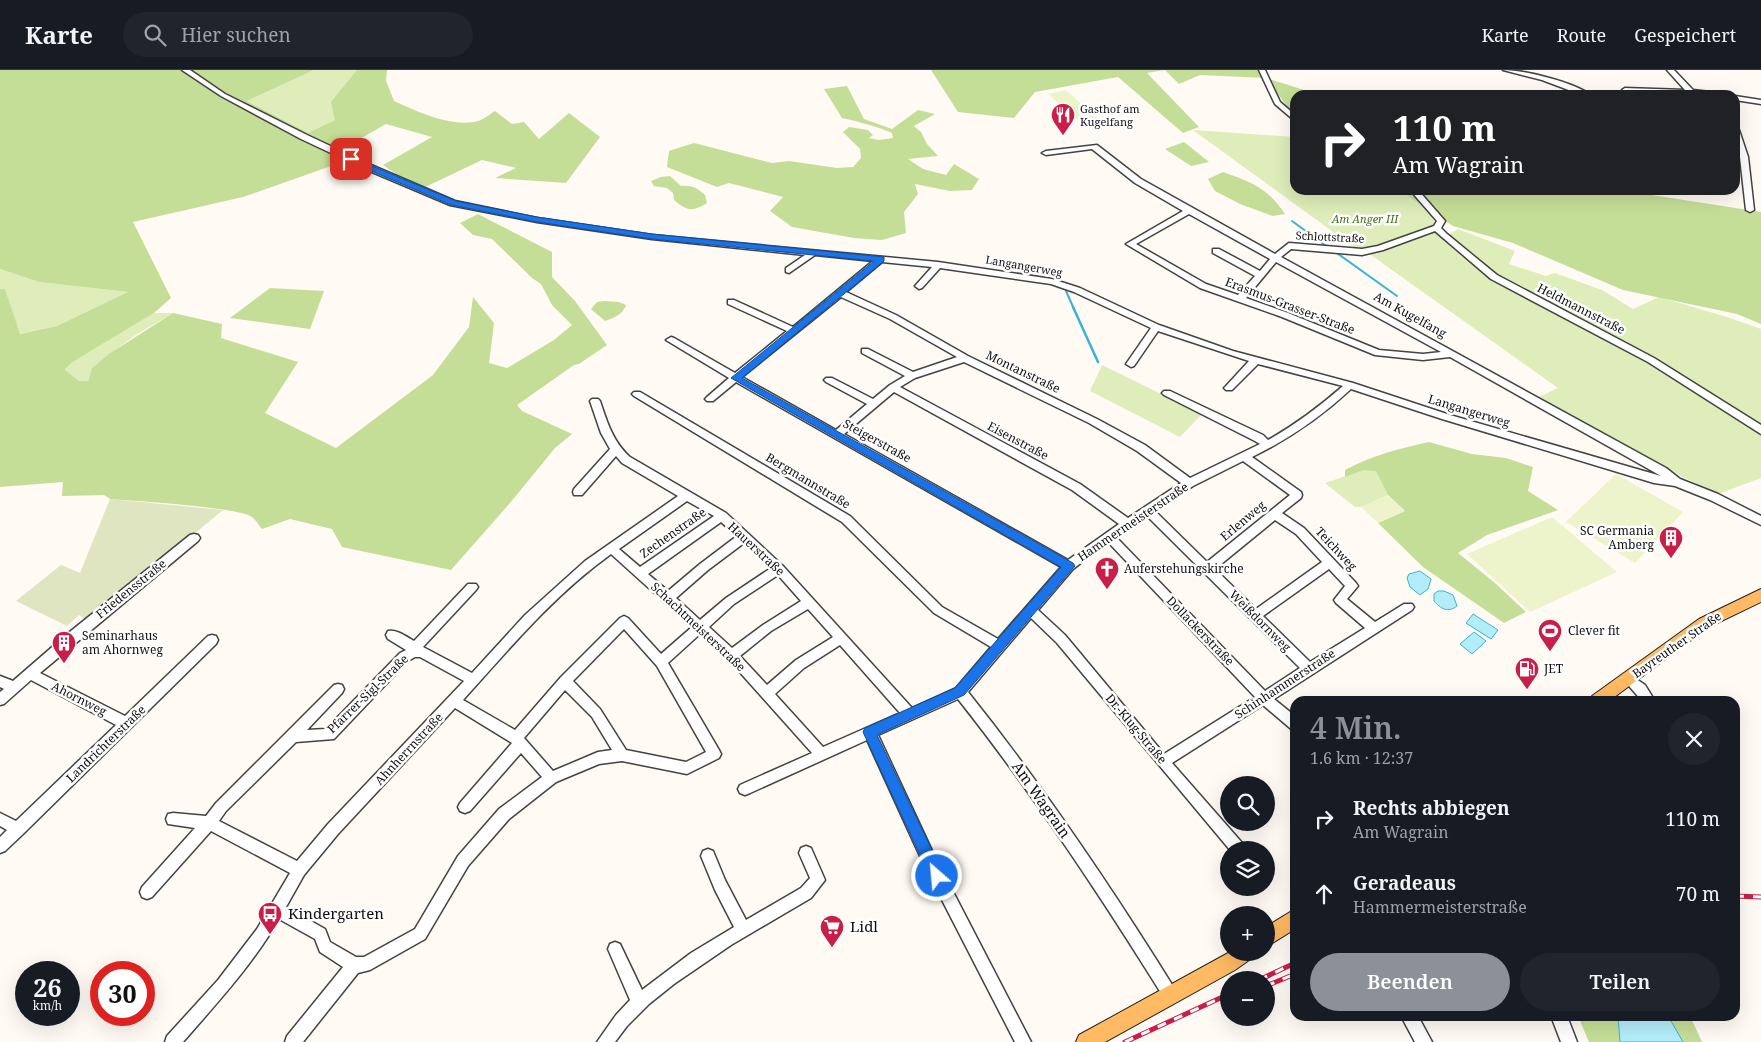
<!DOCTYPE html>
<html lang="de">
<head>
<meta charset="utf-8">
<style>
	body { margin:0; font-family:"Noto Serif",serif; background:#20242c; color:#f1f3f6; height:100vh; display:flex; flex-direction:column; font-size:19px; white-space:nowrap }
	* { box-sizing:border-box; margin:0 }
	p { font-size:16px; color:#9ea1a6 }
	.icon { flex:none; width:28px; height:28px; fill:none; stroke:currentColor; stroke-width:2; stroke-linecap:round; stroke-linejoin:round }
	.map { position:relative; flex:1; overflow:hidden }
	.drawer { position:absolute; left:1290px; top:626px; width:450px; height:325px; display:flex; flex-direction:column; background:#171b24; border-radius:15px; box-shadow:0 5px 20px #0002 }
	.drawer>* { flex:none }
	.banner { position:absolute; left:1290px; top:20px; width:450px; height:105px; border-radius:15px; box-shadow:0 5px 20px #0002; background:#202124; color:#fff; overflow:hidden }
	.controls { position:absolute; left:1220px; top:706px; display:grid; gap:10px }
	.controls a { display:grid; place-items:center; width:55px; height:55px; border-radius:50%; background:#171b24; box-shadow:0 5px 20px #0002; font-size:25px }
	.speed { position:absolute; left:15px; top:891px; display:flex; gap:10px; font-size:25px; font-weight:700; text-align:center }
	.speed>* { display:grid; place-content:center; width:65px; height:65px; border-radius:50%; background:#171b24; box-shadow:0 5px 20px #0002; line-height:1 }
	.speed small { font-size:12px; font-weight:400 }
	.speed .limit { border:8px solid #d22; background:#fff; color:#111 }
	.pin { position:absolute; display:grid; place-items:center; width:42px; height:42px; color:#fff; margin:-21px; border-radius:10px; box-shadow:0 2px 8px #0006 }
	.me { position:absolute; width:55px; margin:-28px; rotate:333deg; stroke-linejoin:round; filter:drop-shadow(0 0 4px #0008) }
	.turn { display:flex; align-items:center; gap:18px; height:105px; padding:0 20px; font-size:22px }
	.turn .icon { width:65px; height:65px; stroke-width:2.5 }
	.turn b { display:block; font-size:35px; line-height:42px }
	.round { display:grid; place-items:center; flex:none; width:52px; height:52px; border-radius:26px; background:#20242c }
	.headline { display:flex; align-items:center; justify-content:space-between; height:85px; padding:0 20px }
	h1 { font-size:30px; font-weight:600; line-height:38px; color:#8c9099 }
	.cta { display:flex; gap:10px; margin-top:auto; padding:10px 20px }
	.cta a { flex:1; height:58px; border-radius:30px; background:#8c9099; color:#fff; font-size:20px; font-weight:600; line-height:58px; text-align:center }
	.cta a+a { background:#20242c; color:#f1f3f6 }
	ul { padding:0; list-style:none }
	li { display:flex; align-items:center; gap:15px; height:75px; padding:0 20px }
	li div { flex:1 }
	li b { display:block; font-size:19px }
	li em { font-style:normal }
	header { display:flex; align-items:center; gap:30px; box-sizing:border-box; height:70px; padding:0 25px; background:#171b24; border-bottom:1px solid #363941 }
	header strong { font-size:24px }
	nav { display:flex; gap:28px; margin-inline-start:auto; font-size:18px }
	.search { width:350px; height:45px; background:#20242c; display:flex; align-items:center; gap:12px; box-sizing:border-box; padding:0 18px; border-radius:28px; color:#9ea1a6; font-size:19px }
	.map>svg:first-child { display:block }
</style>
</head>
<body>
<header>
<strong>Karte</strong>
<div class="search"><svg class="icon" aria-label="search" viewBox="0 0 24 24"><circle cx="10" cy="10" r="6"/><path d="M15 15l6 6"/></svg>Hier suchen</div>
<nav><a>Karte</a><a>Route</a><a>Gespeichert</a></nav>
</header>
<div class="map">
<svg width="1761" height="972" viewBox="0 0 1761 972">
	<rect width="100%" height="100%" fill="#fffaf3"/>
	<g fill="#deedb9">
		<polygon points="314,0 357,0 335,50 308,63 247,31"/>
		<polygon points="1193,60 1295,67 1295,120 1414,120 1428,138 1435,154 1396,171 1358,180"/>
		<polygon points="1458,159 1515,181 1509,194 1546,206 1555,203 1602,220 1633,239 1659,227 1730,248 1761,259 1761,408 1718,424 1648,390 1537,328 1558,318 1368,183 1428,163 1434,162 1443,168"/>
		<polygon points="0,199 39,212 129,222 57,256 19,264 5,219 0,219"/>
		<polygon points="154,243 173,243 134,266 92,298 88,311 79,311 65,301 71,293"/>
		<polygon points="1102,295 1202,344 1180,367 1090,321"/>
		<polygon points="1364,400 1376,400 1388,425 1361,437 1355,437 1325,413"/>
	</g>
	<g fill="#c5de97">
		<path d="M0 0H314L247 31 308 63 335 50 331 32 357 0H387L386 11 394 31C416 41 448 56 474 52 481 51 489 45 495 41L512 54 524 52 539 69 569 43 600 67 566 113 495 108 516 98 482 90 419 120 383 95 432 67 386 54 337 82 351 89 243 127 133 152 171 228 154 243 71 293 65 300 79 311H88L92 298 109 284 173 243 222 254 221 268 298 292 265 343 336 378 433 305 469 257 473 227 494 253 489 293 507 298 554 270 572 255 552 235 541 214 532 208 492 169 473 165 460 153 478 144 552 182V207L575 231 607 275 579 294 574 295 517 335 522 341 572 364 555 378 510 433 451 500 342 477 332 459 290 449 262 459C259 456 256 450 252 447 239 437 133 431 110 429L104 425 62 426 63 412 0 417V219H5L20 264 57 256 128 222 39 212 0 199Z"/>
		<polygon points="931,0 1164,0 1147,3 1199,57 1183,63 1118,7 1035,22 1014,48 958,42"/>
		<polygon points="1165,0 1262,0 1266,8 1320,25 1295,25 1295,47 1266,8 1200,5 1179,14"/>
		<path d="M847 16 864 49 892 59 918 40 935 44 914 56 921 62 927 74 938 86 908 89 923 99 946 105 954 94 979 109 972 120 950 121 915 114 918 124 904 142 906 163 882 170 854 168 792 157 770 141 783 127 729 113 717 117 667 97 669 81 694 73 772 93 789 91 837 98 853 97 861 88 860 79 843 62 849 57 868 60 873 65 869 68 879 70 893 68 892 63C876 56 860 52 842 48L824 19Z"/>
		<polygon points="1184,72 1209,92 1191,96 1165,79"/>
		<path d="M1223 102C1251 112 1268 118 1285 144L1273 146 1240 134 1215 121 1208 109Z"/>
		<path d="M670 106 681 116C692 115 697 118 705 125L707 133C692 142 687 141 674 130L673 123 667 118 654 116 651 111 661 107Z"/>
		<polygon points="1399,120 1620,120 1761,142 1761,254 1737,244 1623,220 1513,173 1453,156"/>
		<polygon points="270,218 324,221 310,259 230,248"/>
		<path d="M604 231 619 232 626 235C623 244 614 248 605 251L591 239 597 232Z"/>
		<path d="M1429 372 1472 384 1506 388 1533 397 1528 421 1558 440 1487 465 1458 483 1495 513 1526 542 1504 553 1423 497 1378 453 1405 441 1388 425 1376 401 1364 400 1345 407V400C1373 385 1398 379 1429 372Z"/>
		<polygon points="1578,946 1690,946 1702,972 1589,972"/>
	</g>
	<polygon fill="#dfe4c1" points="110,429 223,440 89,551 79,545 67,556 16,531 61,495 80,503"/>
	<g fill="#edf3cb">
		<polygon points="1066,20 1102,53 1085,56 1048,24"/>
		<polygon points="1616,404 1683,442 1635,493 1566,452"/>
		<polygon points="1388,425 1405,441 1378,453 1361,437"/>
		<polygon points="1552,447 1617,502 1530,542 1467,484"/>
	</g>
	<g fill="#b4edfa" stroke="#36b5d5">
		<polygon points="1420,501 1431,509 1428,519 1420,525 1410,517 1407,508 1409,504"/>
		<path d="M1438 521H1444L1453 525 1457 536C1448 543 1441 539 1434 531V524Z"/>
		<polygon points="1473,544 1498,560 1491,569 1466,553"/>
		<polygon points="1474,562 1486,571 1472,584 1460,574"/>
		<polygon points="1618,946 1668,946 1683,972 1620,972"/>
	</g>
	<g fill="none" stroke-linecap="round" stroke-linejoin="round">
		<g stroke="#36b5d5" stroke-width="2">
			<polyline points="1292,151 1329,178"/>
			<polyline points="1334,181 1397,226"/>
			<polyline points="1066,221 1074,239"/>
		</g>
		<polyline stroke="#36b5d5" stroke-width="2.5" points="1073,237 1098,292"/>
		<defs>
			<g id="minor">
				<path d="M182 0H190L225 24 307 65 371 95 455 131 537 148 652 165 938 192 1052 209 1080 218 1159 255 1233 281 1353 313 1450 345 1661 406 1450 287 1423 290 1375 285 1282 247 1200 218 1126 174 1183 141 1135 113 1092 79 1046 85 1042 83 1046 81 1097 75 1141 109 1275 184 1289 173 1362 179 1378 176 1434 156 1437 151 1410 120H1418L1445 151 1441 158 1447 164 1497 205 1654 288 1761 355V364L1648 292 1491 209 1435 161 1383 180 1362 185 1291 179 1281 187 1666 398 1680 409 1718 424 1761 446V455L1710 430 1675 416 1654 413 1442 349 1351 319C1321 347 1289 369 1252 387L1301 422 1302 425 1301 428 1282 443 1304 458 1356 513 1358 516 1347 529 1375 552 1404 534H1412L1414 537 1412 540 1274 629 1295 646V660L1290 658 1263 635 1172 693 1244 775 1246 780H1230L1057 573 1031 548 968 622C1044 717 1112 818 1176 921L1179 926 1176 931 1171 934 1166 931C1101 827 1034 725 958 629L878 665 934 785 1031 972H1015L924 795 867 670 750 723 745 725 740 723 738 719 740 715 812 683 728 589 700 564 668 593 719 680 721 684 719 688 687 704 622 691 599 694 556 712 509 749 468 796 425 869 370 900 358 903 303 972H285L287 966 343 897 320 882 315 869 279 849C253 894 217 933 183 972H165L167 966 218 910 257 859 290 803 211 761 152 827 147 829 142 827 140 822 142 817 195 758 168 754 166 749 168 744 173 743 206 746 216 733 334 615 338 614 342 615 344 619 342 623 307 660 326 659 400 583 406 580 388 569 386 565 388 561C396 559 407 567 414 571L468 514H476L478 517 476 520 423 577 472 603 525 545 585 491 678 426 622 393 616 386 582 425H574L573 422 574 419 610 379 601 363 590 331 592 329H598L600 331C607 352 613 372 630 387L726 443 783 496 912 638 956 618 991 577 934 543 842 452 634 326 632 324 634 322H640L850 446 942 537 998 569 1061 497 736 312 713 331H707L705 329 707 327 729 308 666 270 671 267 674 268 735 303 787 261 728 234V230H734L793 257 873 191 815 185 789 203 786 202V198L805 185 652 169 537 152 450 135 365 99 301 69 221 26ZM1189 144 1270 189 1260 201 1219 179H1213V183L1255 206 1238 225 1206 214 1136 174ZM882 192 932 197 915 216 919 219 922 218 940 198 1051 214 1074 222 1151 258 1126 294 1131 297 1134 296 1158 261 1249 291 1226 316 1224 318 1226 320H1232L1258 294 1343 316C1319 337 1295 355 1268 370L1263 365 1170 321H1164L1162 323 1164 325 1255 371 1260 374 1190 408 1145 375 1097 349 968 286 896 245 846 222ZM1276 192 1441 282 1423 284 1379 280 1288 243 1246 228ZM841 227 890 249 957 287 913 302 868 279H862V283L905 306 890 315 873 329 832 308H826L824 310 826 312 867 334 836 360 742 307ZM964 292 1089 353 1137 381 1181 413 1128 448 1080 414 900 317 915 308ZM894 322 1072 420 1119 454 1068 490 844 364ZM1243 391 1290 425 1207 492 1155 441 1193 416ZM687 431 714 446 640 497 619 479ZM1147 446 1300 598 1265 621 1116 467ZM1275 450 1296 464 1322 492 1256 539 1215 499ZM721 452 737 466 700 494 668 521 648 504ZM1108 472 1255 627 1164 684 1065 565 1038 540 1073 499ZM744 473 771 498 726 528 700 550 676 528 708 500ZM611 484 692 557 661 584 628 548 624 546 620 548 561 607 515 660 463 630C509 579 554 525 611 484ZM1329 499 1345 516 1334 530 1336 533 1365 558 1310 592 1263 546ZM778 505 801 531 763 555 732 578 709 557 734 534ZM808 539 833 567 796 590 767 615 740 586 771 561ZM624 559 657 596 706 682 686 692 626 680 600 639 573 611ZM840 575 900 643 823 677 775 624 804 598ZM415 587H420L464 611 328 754 297 791 219 751 226 741 296 672 334 669 408 591ZM565 620 592 647 612 680 598 682 553 701 524 668ZM455 638 512 673 460 733 458 737 460 741 465 743 470 741 521 683 542 707 499 739 458 786 415 859 364 887H356L330 872 325 859 286 837 304 805 338 764Z"/>
				<polygon points="1259,0 1265,0 1280,32 1295,45 1295,51 1275,34"/>
				<path d="M1503 0C1525 0 1573 12 1591 25H1582L1542 10Z"/>
				<polygon points="1667,0 1674,0 1693,20 1719,23 1722,25 1625,22 1622,20 1625,18 1685,20"/>
				<polygon points="1735,26 1761,30 1761,34 1735,30"/>
				<polygon points="1735,58 1739,60 1748,87 1754,140 1750,142 1746,140 1740,87 1735,71"/>
				<path d="M1621 120H1646C1641 124 1626 124 1621 120Z"/>
				<polygon points="194,464 198,465 200,468 198,471 40,603 125,646 208,566 212,565 216,566 218,570 216,574 23,764 5,781 0,783 0,767 7,760 0,756 0,743 16,751 116,655 31,610 4,634 0,635 0,622 4,619 0,617 0,606 13,611 66,565 190,465"/>
				<polygon points="1629,604 1645,615 1655,631 1642,631 1623,609 1625,605"/>
				<polygon points="806,776 811,778 825,810 811,828 731,875 674,914 649,934 627,956 615,972 597,972 616,945 630,930 608,879 610,874 615,872 620,874 642,920 691,883 734,857 715,820 701,786 703,781 708,779 713,781 725,810 746,850 801,818 810,808 799,783 801,778"/>
				<polygon points="1401,946 1418,946 1432,972 1415,972"/>
				<polygon points="1551,946 1567,946 1577,972 1561,972"/>
			</g>
			<g id="major">
				<polygon points="1761,519 1761,532 1709,557 1609,631 1589,631 1592,626 1699,549"/>
				<polygon points="1295,839 1295,859 1266,877 1266,857"/>
				<polygon points="1230,882 1255,882 1252,888 1235,900 1105,972 1076,972 1079,965"/>
			</g>
		</defs>
		<use href="#minor" stroke="#434343" stroke-width="3"/>
		<use href="#major" stroke="#212121" stroke-width="2"/>
		<use href="#minor" fill="#fff" fill-rule="evenodd"/>
		<use href="#major" fill="#ffba63" fill-rule="evenodd"/>
		<defs>
			<g id="rail">
				<polyline points="1735,826 1761,827"/>
				<polyline points="1259,910 1295,893"/>
				<polyline points="1266,916 1295,904"/>
				<polyline points="1125,972 1229,924"/>
			</g>
		</defs>
		<use href="#rail" stroke="#c91e48" stroke-width="5"/>
		<use href="#rail" stroke="#fff" stroke-width="3" stroke-dasharray="9" stroke-linecap="butt"/>
	</g>
	<polygon fill="#1a73e8" stroke="#114b97" points="348,88 353,88 456,131 537,147 652,164 884,187 884,191 742,308 1073,493 1075,496 964,625 877,665 942,801 945,806 942,811 937,813 932,811 863,662 865,658 955,618 1061,497 731,308 874,191 652,169 537,152 451,135 348,91"/>
	<defs>
		<symbol id="restaurant-pin" viewBox="-11 -11 22 30"><path d="M0 17L-7.5 6A9.5 9.5 0 1 1 7.5 6Z" fill="#c91e48" stroke="#fff"/><path d="M-5-6h1v4h1v-4h1v4h1v-4h1v5L-1.5 .5V6h-2V.5L-5-1ZM5-6V6H3V1.5H1.5Q1.5-4 5-6Z" fill="#fff"/></symbol>
		<symbol id="building-pin" viewBox="-11 -11 22 30"><path d="M0 17L-7.5 6A9.5 9.5 0 1 1 7.5 6Z" fill="#c91e48" stroke="#fff"/><path d="M-4-6H4V6H1V3H-1V6H-4ZM-2.5-4.3h1.7v1.8h-1.7ZM.8-4.3h1.7v1.8H.8ZM-2.5-1h1.7V.8h-1.7ZM.8-1h1.7V.8H.8Z" fill="#fff"/></symbol>
		<symbol id="church-pin" viewBox="-11 -11 22 30"><path d="M0 17L-7.5 6A9.5 9.5 0 1 1 7.5 6Z" fill="#c91e48" stroke="#fff"/><path d="M-1.2-6h2.4v3.5h3.3v2.4h-3.3V6h-2.4V-.1h-3.3v-2.4h3.3Z" fill="#fff"/></symbol>
		<symbol id="stadium-pin" viewBox="-11 -11 22 30"><path d="M0 17L-7.5 6A9.5 9.5 0 1 1 7.5 6Z" fill="#c91e48" stroke="#fff"/><path d="M0-5a6.5 5 0 1 0 0 10a6.5 5 0 1 0 0-10ZM-3.5-1.8h7v3.6h-7Z" fill="#fff"/></symbol>
		<symbol id="fuel-pin" viewBox="-11 -11 22 30"><path d="M0 17L-7.5 6A9.5 9.5 0 1 1 7.5 6Z" fill="#c91e48" stroke="#fff"/><path d="M-5.5-6h7V0h2V4h1.3V-2.5L3-4.5l.8-.8L6-3V5H2.5V1h-1V6h-7ZM-4.2-4.7v3.2H.2V-4.7Z" fill="#fff"/></symbol>
		<symbol id="bus-pin" viewBox="-11 -11 22 30"><path d="M0 17L-7.5 6A9.5 9.5 0 1 1 7.5 6Z" fill="#c91e48" stroke="#fff"/><path d="M-5-6H5V4H4V6H2V4H-2V6H-4V4H-5ZM-3.5-4V0h7V-4ZM-3.5 1.2v1.5H-2V1.2ZM2 1.2v1.5H3.5V1.2Z" fill="#fff"/></symbol>
		<symbol id="supermarket-pin" viewBox="-11 -11 22 30"><path d="M0 17L-7.5 6A9.5 9.5 0 1 1 7.5 6Z" fill="#c91e48" stroke="#fff"/><path d="M-6-5.5h2.5l.6 2H6L4.5 2H-2.5L-4.4-4H-6ZM-1.5 3.2a1.3 1.3 0 1 0 .1 0ZM3 3.2a1.3 1.3 0 1 0 .1 0Z" fill="#fff"/></symbol>
	</defs>
	<g fill-rule="evenodd">
		<use href="#restaurant-pin" x="1049" y="31" width="28" height="38"/>
		<use href="#building-pin" x="1657" y="454" width="28" height="38"/>
		<use href="#church-pin" x="1093" y="485" width="28" height="38"/>
		<use href="#stadium-pin" x="1536" y="547" width="28" height="38"/>
		<use href="#building-pin" x="50" y="559" width="28" height="38"/>
		<use href="#fuel-pin" x="1513" y="585" width="28" height="38"/>
		<use href="#bus-pin" x="256" y="830" width="28" height="38"/>
		<use href="#supermarket-pin" x="818" y="843" width="28" height="38"/>
	</g>
	<g text-anchor="middle" stroke-width="5" stroke-linejoin="round" paint-order="stroke">
		<g font-size="11" fill="#101010" stroke="#fff" text-anchor="start">
			<text x="1080" y="43">Gasthof am<tspan x="1080" dy="13">Kugelfang</tspan></text>
		</g>
		<g font-size="11" font-style="italic" fill="#3c6d1b" stroke="#fff">
			<text x="1365" y="153">Am Anger III</text>
		</g>
		<g font-size="11" fill="#101010" stroke="#fff">
			<text transform="translate(1330 167) rotate(3)" y="4">Schlottstraße</text>
			<text transform="translate(1024 196) rotate(10)" y="4">Langangerweg</text>
		</g>
		<g font-size="12" fill="#101010" stroke="#fff">
			<text transform="translate(1290 236) rotate(21)" y="4">Erasmus-Grasser-Straße</text>
			<text transform="translate(1581 239) rotate(27)" y="4">Heldmannstraße</text>
			<text transform="translate(1410 245) rotate(29)" y="4">Am Kugelfang</text>
			<text transform="translate(1023 302) rotate(26)" y="4">Montanstraße</text>
			<text transform="translate(1469 341) rotate(17)" y="4">Langangerweg</text>
			<text transform="translate(877 371) rotate(29)" y="4">Steigerstraße</text>
			<text transform="translate(1018 371) rotate(28)" y="4">Eisenstraße</text>
			<text transform="translate(808 411) rotate(31)" y="4">Bergmannstraße</text>
			<text transform="translate(1243 451) rotate(-40)" y="4">Erlenweg</text>
			<text transform="translate(1133 452) rotate(-34)" y="4">Hammermeisterstraße</text>
			<text transform="translate(673 463) rotate(-35)" y="4">Zechenstraße</text>
			<text transform="translate(756 479) rotate(43)" y="4">Hauerstraße</text>
			<text transform="translate(1336 479) rotate(47)" y="4">Teichweg</text>
			<text transform="translate(131 519) rotate(-39)" y="4">Friedensstraße</text>
			<text transform="translate(1260 551) rotate(45)" y="4">Weißdornweg</text>
			<text transform="translate(698 557) rotate(43)" y="4">Schachtmeisterstraße</text>
			<text transform="translate(1200 561) rotate(46)" y="4">Dollackerstraße</text>
			<text transform="translate(1677 575) rotate(-35)" y="4">Bayreuther Straße</text>
			<text transform="translate(1285 614) rotate(-33)" y="4">Schinhammerstraße</text>
			<text transform="translate(368 624) rotate(-44)" y="4">Pfarrer-Sigl-Straße</text>
			<text transform="translate(79 629) rotate(27)" y="4">Ahornweg</text>
			<text transform="translate(1136 659) rotate(50)" y="4">Dr.-Klug-Straße</text>
			<text transform="translate(106 674) rotate(-44)" y="4">Landrichterstraße</text>
			<text transform="translate(409 679) rotate(-47)" y="4">Ahnherrnstraße</text>
		</g>
		<g font-size="12" fill="#101010" stroke="#fff" text-anchor="start">
			<text x="1654" y="465" text-anchor="end">SC Germania<tspan x="1654" dy="14">Amberg</tspan></text>
			<text x="1124" y="503">Auferstehungskirche</text>
			<text x="1568" y="565">Clever fit</text>
			<text x="82" y="570">Seminarhaus<tspan x="82" dy="14">am Ahornweg</tspan></text>
			<text x="1544" y="603">JET</text>
		</g>
		<g font-size="15" fill="#101010" stroke="#fff">
			<text transform="translate(1041 730) rotate(55)" y="5">Am Wagrain</text>
		</g>
		<g font-size="15" fill="#101010" stroke="#fff" text-anchor="start">
			<text x="288" y="849">Kindergarten</text>
			<text x="850" y="862">Lidl</text>
		</g>
	</g>
</svg>
<div class="controls">
<a><svg class="icon" aria-label="search" viewBox="0 0 24 24"><circle cx="10" cy="10" r="6"/><path d="M15 15l6 6"/></svg></a>
<a><svg class="icon" aria-label="layers" viewBox="0 0 24 24"><path d="M12 4l9 5-9 5-9-5zM3 14l9 5 9-5"/></svg></a>
<a>+</a>
<a>−</a>
</div>
<div class="speed"><div>26<small>km/h</small></div><div class="limit">30</div></div>
<div class="pin" style="left:351px;top:89px;background:#d93025"><svg class="icon" aria-label="arrive" viewBox="0 0 24 24"><path d="M6 21V4h12l-3 4 3 4H6"/></svg></div>
<svg class="me" style="left:937px;top:806px" viewBox="-20 -20 40 40"><circle r="17" fill="#1a73e8" stroke="#fff" stroke-width="3"/><path d="M0-11L8 9 0 5-8 9z" fill="#fff"/></svg>
<div class="banner">
<div class="turn"><svg class="icon" aria-label="right" viewBox="0 0 24 24"><path d="M7 20v-9h11M14 6l5 5-5 5"/></svg><div><b>110 m</b>Am Wagrain</div></div>
</div>
<section class="drawer">
<div class="headline"><div><h1>4 Min.</h1><p>1.6 km · 12:37</p></div><a class="round"><svg class="icon" aria-label="close" viewBox="0 0 24 24"><path d="M6 6l12 12M18 6L6 18"/></svg></a></div>
<ul>
<li><svg class="icon" aria-label="right" viewBox="0 0 24 24"><path d="M7 20v-9h11M14 6l5 5-5 5"/></svg><div><b>Rechts abbiegen</b><p>Am Wagrain</p></div><em>110 m</em></li>
<li><svg class="icon" aria-label="ahead" viewBox="0 0 24 24"><path d="M12 20V5M6 11l6-6 6 6"/></svg><div><b>Geradeaus</b><p>Hammermeisterstraße</p></div><em>70 m</em></li>
</ul>
<div class="cta"><a>Beenden</a><a>Teilen</a></div>
</section>
</div>
</body>
</html>
